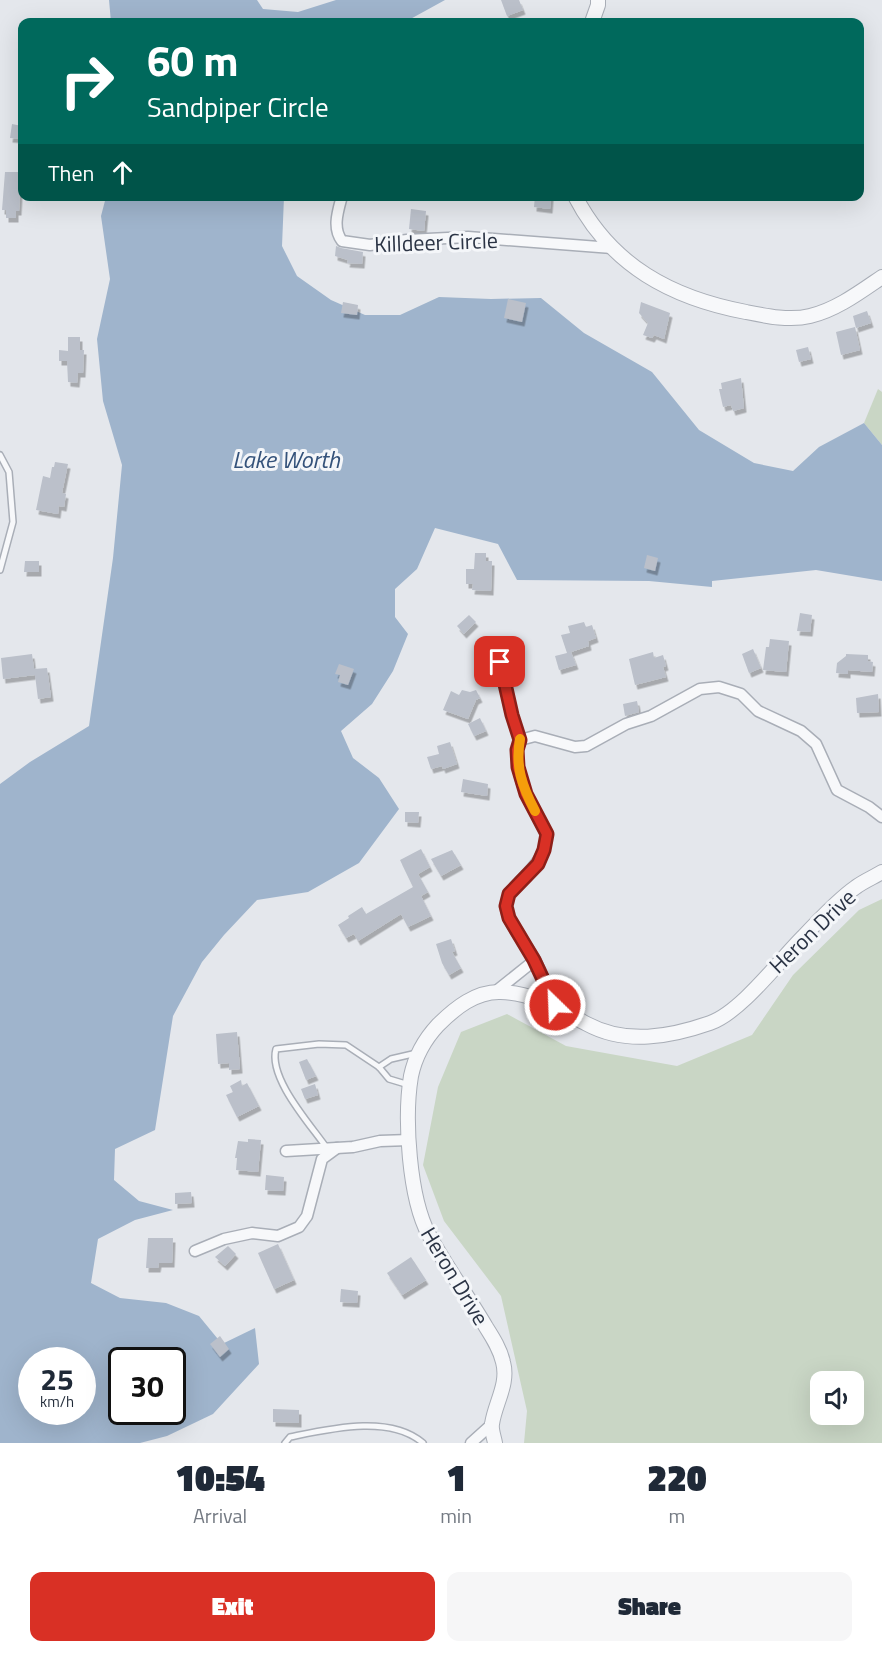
<!DOCTYPE html>
<html lang="en">
<head>
<meta charset="utf-8">
<style>
	body { margin:0; font-family:"Titillium Web",sans-serif; background:#f6f6f7; color:#1f2937; height:100vh; display:flex; flex-direction:column; font-size:22px; white-space:nowrap }
	* { box-sizing:border-box; margin:0 }
	p { font-size:20px; color:#747a83 }
	.icon { flex:none; width:33px; height:33px; fill:none; stroke:currentColor; stroke-width:2; stroke-linecap:round; stroke-linejoin:round }
	.map { position:relative; height:1443px; overflow:hidden }
	.details { display:flex; flex-direction:column; background:#fff; flex:1 }
	.details>* { flex:none }
	.guide { position:absolute; left:18px; top:18px; width:846px; height:183px; border-radius:12px; box-shadow:0 6px 24px #0002; background:#00695c; color:#fff; overflow:hidden }
	.tools { position:absolute; left:810px; top:1371px; display:grid; gap:12px }
	.tools a { display:grid; place-items:center; width:54px; height:54px; border-radius:12px; background:#fff; box-shadow:0 6px 24px #0002; font-size:30px }
	.speed { position:absolute; left:18px; top:1347px; display:flex; gap:12px; font-size:30px; font-weight:700; text-align:center }
	.speed>* { display:grid; place-content:center; width:78px; height:78px; border-radius:50%; background:#fff; box-shadow:0 6px 24px #0002; line-height:1 }
	.speed small { font-size:15px; font-weight:400 }
	.speed .limit { border:3px solid #111; border-radius:9px; background:#fff; color:#111 }
	.pin { position:absolute; display:grid; place-items:center; width:51px; height:51px; color:#fff; margin:-26px; border-radius:12px; box-shadow:0 3px 9px #0006 }
	.me { position:absolute; width:66px; margin:-33px; rotate:336deg; stroke-linejoin:round; filter:drop-shadow(0 0 4px #0008) }
	.turn { display:flex; align-items:center; gap:21px; height:126px; padding:0 30px; font-size:27px }
	.turn .icon { width:78px; height:78px; stroke-width:2.5 }
	.turn b { display:block; font-size:42px; line-height:51px }
	.then { display:flex; align-items:center; height:57px; padding:0 30px; background:#0003; gap:12px; font-size:22px }
	.eta { display:flex; justify-content:space-evenly; align-items:center; height:102px; text-align:center }
	.eta b { font-size:36px; font-weight:800; line-height:42px }
	.cta { display:flex; gap:12px; margin-top:auto; padding:12px 30px }
	.cta a { flex:1; height:69px; border-radius:12px; background:#d93025; color:#fff; font-size:24px; font-weight:800; line-height:69px; text-align:center }
	.cta a+a { background:#f6f6f7; color:#1f2937 }
	.map>svg:first-child { display:block }
</style>
</head>
<body>
<div class="map">
<svg width="882" height="1443" viewBox="0 0 882 1443">
	<defs>
		<filter id="shadow"><feDropShadow dx="2.5" dy="4.5" stdDeviation="0" flood-color="#0004"/></filter>
	</defs>
	<rect width="100%" height="100%" fill="#e4e7ec"/>
	<g fill="#c9d6c5" fill-rule="evenodd">
		<polygon points="878,389 882,392 882,445 864,423"/>
		<path d="M882 899V1443H524L527 1411 501 1296 444 1221 423 1165 438 1087 461 1032 507 1014 566 1046 677 1066 752 1035 793 975 859 910ZM820 1382H854V1414H820Z"/>
	</g>
	<g fill="#9fb4cc" fill-rule="evenodd">
		<polygon points="109,0 257,0 263,9 298,12 336,0 445,0 405,22 111,22"/>
		<path d="M106 197H284L282 246 297 276 331 300 365 315H400L439 297 491 299 541 298 584 333 652 372 699 430 754 463 793 471 819 447 864 423 882 445V581L816 570 712 581V587L649 581 517 580 498 544 435 528 417 569 395 589V617L408 634 393 671 372 704 341 731 353 758 379 778 399 809 359 863 308 892 257 900 224 935 202 962 173 1016 155 1130 115 1149 114 1180 139 1201 173 1210 135 1220 98 1239 91 1283 120 1298 166 1303 199 1316 222 1344 255 1328 259 1364 213 1414 167 1436 140 1443H0V784L30 762 89 726 113 558 122 465 103 401 97 339 110 279 101 216ZM32 1360H82V1412H32ZM122 1360H172V1412H122Z"/>
	</g>
	<g fill="#bbc0ca" filter="url(#shadow)">
		<polygon points="501,0 519,0 523,10 507,16"/>
		<polygon points="12,124 22,126 22,139 10,138"/>
		<polygon points="5,172 21,172 19,211 16,211 16,218 6,218 6,210 2,210"/>
		<polygon points="535,196 551,196 550,209 534,207"/>
		<polygon points="411,209 426,211 424,231 409,229"/>
		<polygon points="336,246 341,248 363,252 362,264 347,263 348,260 335,256"/>
		<polygon points="508,299 526,303 522,322 504,318"/>
		<polygon points="343,302 358,305 357,315 341,313"/>
		<polygon points="641,302 670,313 664,339 654,335 652,338 643,335 648,323 639,313"/>
		<polygon points="867,311 871,323 856,328 853,316"/>
		<polygon points="855,327 860,350 841,355 836,332"/>
		<polygon points="68,337 80,337 80,350 84,350 83,373 78,373 77,383 68,382 67,361 59,361 59,350 68,351"/>
		<polygon points="808,347 811,359 799,362 796,350"/>
		<polygon points="741,378 744,408 733,411 731,405 723,407 719,389 722,389 721,383"/>
		<polygon points="55,462 68,464 62,493 66,494 64,507 59,506 58,514 36,510 43,476 50,478 52,467 54,467"/>
		<polygon points="475,553 486,553 486,561 492,561 491,591 472,590 473,584 466,584 466,569 474,569"/>
		<polygon points="647,555 658,558 655,571 644,568"/>
		<polygon points="25,561 39,561 39,572 24,572"/>
		<polygon points="800,613 812,615 810,632 797,631"/>
		<polygon points="469,615 476,622 464,634 457,626"/>
		<polygon points="584,622 586,627 592,625 596,638 588,641 589,646 571,652 576,665 559,670 555,656 567,653 561,635 570,633 568,626"/>
		<polygon points="770,639 789,641 786,672 763,670 766,647 769,647"/>
		<polygon points="753,649 761,668 749,673 742,654"/>
		<polygon points="653,652 654,658 663,655 666,666 663,667 666,677 635,685 629,659"/>
		<polygon points="32,654 34,669 47,668 51,697 38,699 35,675 3,679 1,658"/>
		<polygon points="846,654 868,655 868,661 873,662 872,672 848,670 848,674 836,673 837,663 846,656"/>
		<polygon points="339,664 354,669 348,685 338,682 340,675 335,674"/>
		<polygon points="462,690 470,692 476,690 480,698 476,700 468,719 443,710 451,691 459,695"/>
		<polygon points="878,694 879,712 857,713 856,698"/>
		<polygon points="637,701 639,712 625,716 623,704"/>
		<polygon points="480,718 486,731 474,736 468,724"/>
		<polygon points="450,742 457,764 443,769 442,766 431,769 427,757 439,754 437,746"/>
		<polygon points="463,779 488,784 487,796 461,792"/>
		<polygon points="405,812 419,812 418,823 405,822"/>
		<polygon points="421,849 430,867 418,874 428,892 421,896 431,916 408,927 401,914 358,941 354,934 346,938 338,925 349,918 348,916 362,907 366,914 413,887 400,860"/>
		<polygon points="452,850 461,865 441,876 431,859"/>
		<polygon points="451,939 455,951 452,952 461,968 449,975 442,963 436,944"/>
		<polygon points="237,1032 240,1069 229,1070 229,1063 218,1064 216,1034"/>
		<polygon points="307,1059 316,1076 306,1080 299,1062"/>
		<polygon points="241,1080 242,1086 247,1083 259,1106 237,1117 226,1095 233,1092 230,1086"/>
		<polygon points="315,1084 318,1095 305,1099 301,1089"/>
		<polygon points="248,1139 261,1140 258,1172 236,1170 237,1158 235,1158 238,1141 248,1142"/>
		<polygon points="266,1175 284,1177 283,1191 265,1190"/>
		<polygon points="191,1192 192,1203 175,1204 175,1193"/>
		<polygon points="148,1238 173,1238 172,1263 159,1263 158,1268 146,1268"/>
		<polygon points="278,1244 294,1280 274,1289 258,1253"/>
		<polygon points="228,1246 236,1254 225,1266 215,1257"/>
		<polygon points="411,1257 426,1280 402,1295 387,1273"/>
		<polygon points="341,1289 358,1291 357,1303 340,1302"/>
		<polygon points="220,1336 229,1349 220,1357 210,1344"/>
		<polygon points="273,1409 299,1410 299,1423 273,1422"/>
	</g>
	<g fill="none" stroke-linecap="round" stroke-linejoin="round">
		<defs>
			<g id="service">
				<polyline points="0,455 9,472 13,522 0,570"/>
				<polyline points="379,1067 391,1059 417,1053"/>
				<path d="M326 1147C310 1124 268 1078 276 1049L319 1044 346 1045 379 1067 389 1079 409 1085"/>
				<path d="M285 1443 290 1437C329 1429 390 1414 423 1443"/>
			</g>
			<g id="minor">
				<path d="M342 196C338 211 332 228 342 241L370 245 407 240 468 237 612 248"/>
				<polyline points="500,662 512,715 520,740"/>
				<polyline points="495,992 535,960"/>
				<path d="M555 1005C548 990 542 973 534 958 526 944 505 921 506 905 508 881 545 871 547 834 532 806 510 773 520 740L535 736 575 747 586 746 626 724 651 716 700 689 719 687 741 694 758 711 801 731 816 744 837 790 869 807 882 817"/>
				<polyline points="286,1151 353,1147 380,1141 409,1140"/>
				<polyline points="195,1251 224,1239 252,1233 278,1236 299,1227 307,1216 322,1159 337,1148"/>
				<polyline points="471,1443 491,1425"/>
			</g>
			<g id="tertiary">
				<polyline points="592,22 598,5 598,0"/>
				<path d="M575 196C611 266 672 298 746 312 766 316 790 321 810 316 836 310 860 292 882 277"/>
				<path d="M495 1443C494 1437 491 1430 492 1424 495 1403 509 1384 503 1362 500 1349 493 1338 486 1327 468 1296 446 1267 429 1235 409 1198 404 1118 411 1076 415 1057 425 1039 438 1025 455 1008 476 991 501 992 534 993 558 1009 587 1024 626 1045 670 1037 710 1023 741 1012 779 961 803 937 817 922 840 898 856 887 864 881 874 877 882 872"/>
			</g>
		</defs>
		<use href="#service" stroke="#a9aeb7" stroke-width="8"/>
		<use href="#minor" stroke="#a9aeb7" stroke-width="13"/>
		<use href="#tertiary" stroke="#a9aeb7" stroke-width="16"/>
		<use href="#service" stroke="#f7f8fa" stroke-width="5"/>
		<use href="#minor" stroke="#f7f8fa" stroke-width="10"/>
		<use href="#tertiary" stroke="#f7f8fa" stroke-width="14"/>
	</g>
	<g fill="none" stroke-linecap="round" stroke-linejoin="round">
		<defs>
			<polyline id="route" points="500,662 512,715 520,740 517,750 518,767 526,794 547,834 544,850 538,864 509,894 506,906 509,918 534,960 555,1005"/>
		</defs>
		<use href="#route" stroke="#8d1f18" stroke-width="15"/>
		<use href="#route" stroke="#d93025" stroke-width="10"/>
		<path stroke="#f59e0b" stroke-width="10" d="M520 739C515 767 522 786 535 811"/>
	</g>
	<g text-anchor="middle" stroke-width="6" stroke-linejoin="round" paint-order="stroke">
		<g font-size="22" fill="#2b3445" stroke="#f4f6f9">
			<text transform="translate(436 242) rotate(-2)" y="8">Killdeer Circle</text>
			<text transform="translate(812 931) rotate(-44)" y="8">Heron Drive</text>
			<text transform="translate(455 1276) rotate(59)" y="8">Heron Drive</text>
		</g>
		<g font-size="24" font-style="italic" fill="#34527a" stroke="#f4f6f9">
			<text x="286" y="468">Lake Worth</text>
		</g>
	</g>
</svg>
<div class="tools">
<a><svg class="icon" aria-label="sound" viewBox="0 0 24 24"><path d="M4 9h4l5-4v14l-5-4H4zM17 9q2 3 0 6"/></svg></a>
</div>
<div class="speed"><div>25<small>km/h</small></div><div class="limit">30</div></div>
<div class="pin" style="left:500px;top:662px;background:#d93025"><svg class="icon" aria-label="arrive" viewBox="0 0 24 24"><path d="M6 21V4h12l-3 4 3 4H6"/></svg></div>
<svg class="me" style="left:555px;top:1005px" viewBox="-20 -20 40 40"><circle r="17" fill="#d93025" stroke="#fff" stroke-width="3"/><path d="M0-11L8 9 0 5-8 9z" fill="#fff"/></svg>
<div class="guide">
<div class="turn"><svg class="icon" aria-label="right" viewBox="0 0 24 24"><path d="M7 20v-9h11M14 6l5 5-5 5"/></svg><div><b>60 m</b>Sandpiper Circle</div></div>
<div class="then">Then<svg class="icon" aria-label="ahead" viewBox="0 0 24 24"><path d="M12 20V5M6 11l6-6 6 6"/></svg></div>
</div>
</div>
<section class="details">
<div class="eta">
<div><b>10:54</b><p>Arrival</p></div>
<div><b>1</b><p>min</p></div>
<div><b>220</b><p>m</p></div>
</div>
<div class="cta"><a>Exit</a><a>Share</a></div>
</section>
</body>
</html>
